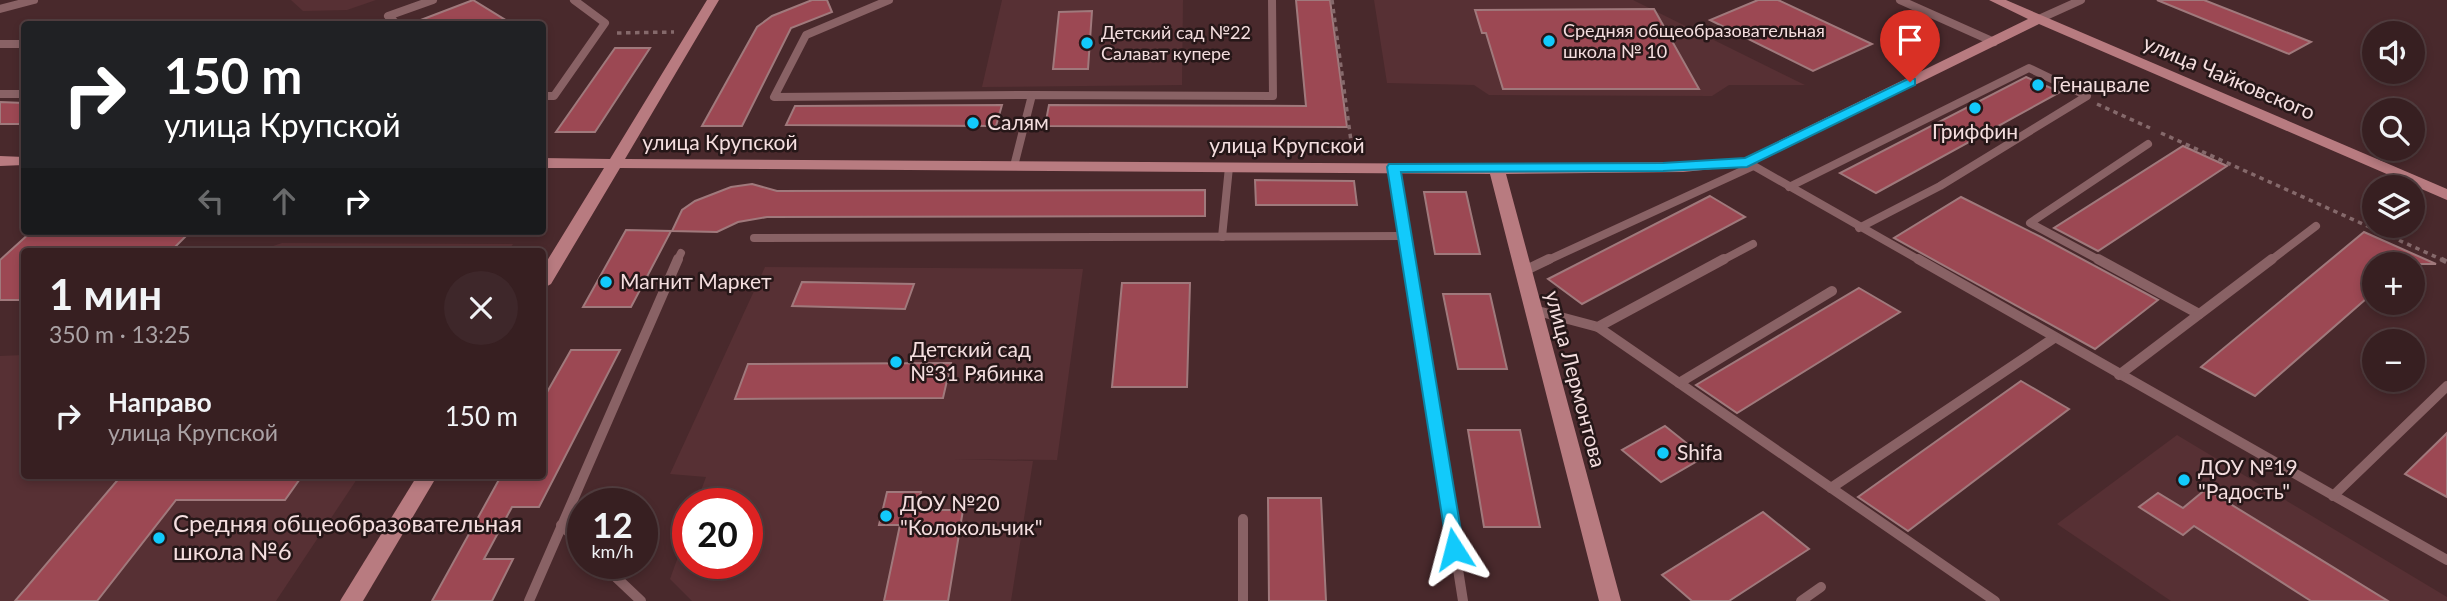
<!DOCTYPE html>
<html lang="ru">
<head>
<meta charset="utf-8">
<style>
	body { margin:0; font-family:Lato,sans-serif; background:#3e272a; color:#f1f3f6; height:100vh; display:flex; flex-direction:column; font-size:26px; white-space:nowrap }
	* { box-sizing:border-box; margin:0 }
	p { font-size:23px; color:#aaa2a5 }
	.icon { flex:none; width:38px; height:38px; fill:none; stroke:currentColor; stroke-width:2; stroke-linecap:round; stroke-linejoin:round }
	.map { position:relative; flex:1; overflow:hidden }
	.details { position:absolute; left:21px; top:248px; width:525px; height:231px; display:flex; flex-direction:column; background:#371f21; border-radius:7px; box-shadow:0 4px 10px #0003,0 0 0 2px #513d3f }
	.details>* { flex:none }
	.guide { position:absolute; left:21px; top:21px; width:525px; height:214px; border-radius:7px; box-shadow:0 4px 10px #0003,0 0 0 2px #513d3f; background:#202124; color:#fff; overflow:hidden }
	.controls { position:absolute; left:2362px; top:21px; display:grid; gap:14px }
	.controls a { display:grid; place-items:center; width:63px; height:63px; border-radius:50%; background:#371f21; box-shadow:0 4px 10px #0003,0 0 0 2px #513d3f; font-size:35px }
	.speed { position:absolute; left:567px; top:488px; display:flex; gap:14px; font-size:35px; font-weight:700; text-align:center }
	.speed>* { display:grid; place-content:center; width:91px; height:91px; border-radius:50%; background:#371f21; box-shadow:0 4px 10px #0003,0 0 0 2px #513d3f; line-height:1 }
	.speed small { font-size:18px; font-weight:400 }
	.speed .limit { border:10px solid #d22; background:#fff; color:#111 }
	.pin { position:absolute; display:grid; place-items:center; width:60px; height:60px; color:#fff; margin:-72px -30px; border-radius:50% 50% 50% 0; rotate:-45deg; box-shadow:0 0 7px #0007 }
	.pin .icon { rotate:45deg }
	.me { position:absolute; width:77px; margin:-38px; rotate:351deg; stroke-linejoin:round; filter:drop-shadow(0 0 5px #0008) }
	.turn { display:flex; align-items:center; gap:24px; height:147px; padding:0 28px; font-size:32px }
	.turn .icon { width:91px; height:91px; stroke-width:2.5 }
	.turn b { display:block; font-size:49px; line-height:60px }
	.lanes { display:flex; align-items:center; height:66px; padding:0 28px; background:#0003; justify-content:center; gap:35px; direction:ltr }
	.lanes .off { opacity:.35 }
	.round { display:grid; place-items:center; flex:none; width:74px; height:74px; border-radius:37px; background:#3e272a }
	.summary { display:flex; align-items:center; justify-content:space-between; height:119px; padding:0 28px }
	h1 { font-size:42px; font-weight:700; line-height:52px }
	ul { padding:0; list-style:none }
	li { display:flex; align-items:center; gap:21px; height:98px; padding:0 28px }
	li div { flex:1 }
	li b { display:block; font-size:26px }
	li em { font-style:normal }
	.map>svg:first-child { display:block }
</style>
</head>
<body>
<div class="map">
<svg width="2447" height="601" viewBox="0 0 2447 601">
	<rect width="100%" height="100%" fill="#49292c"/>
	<g fill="#573034">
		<polygon points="291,0 376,0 347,10 303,11"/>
		<polygon points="1002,0 1183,0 1182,85 982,87"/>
		<polygon points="1374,0 1633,0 1805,85 1729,85 1712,96 1489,95 1474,85 1387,83"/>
		<polygon points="282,243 513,244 508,252 255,252"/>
		<polygon points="765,267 1083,269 1057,460 952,459 1033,461 1011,601 692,601 670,579 688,529 688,564 747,564 747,504 696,504 706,477 670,474"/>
		<polygon points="24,355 24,476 359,476 276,601 0,601 0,356"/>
		<polygon points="2177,435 2447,597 2447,601 2171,601 2057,524"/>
	</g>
	<g fill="#9c4853" stroke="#a0797c" stroke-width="2">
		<polygon points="473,0 512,24 414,24 413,23"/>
		<polygon points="812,0 827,0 832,12 791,28 742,126 702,126 757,27 772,16"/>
		<polygon points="1296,0 1330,0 1347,127 1045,126 1049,105 1306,106"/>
		<polygon points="1758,0 1778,0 1872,44 1813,71 1710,20"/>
		<polygon points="2157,0 2204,0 2311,42 2289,54"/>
		<polygon points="1654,9 1699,89 1503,89 1486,33 1482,33 1475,10"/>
		<polygon points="1092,11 1088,69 1053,69 1059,12"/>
		<polygon points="615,48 650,48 595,132 556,132"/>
		<polygon points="2026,77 2060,92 1876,193 1840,173"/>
		<polygon points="0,102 24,103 24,124 0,124"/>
		<polygon points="1002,105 996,126 786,125 795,106"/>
		<polygon points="2183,146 2227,166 2098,251 2054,228"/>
		<polygon points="1255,180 1354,181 1357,205 1256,205"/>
		<polygon points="752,184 777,191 1205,190 1205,216 767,217 738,222 717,232 672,231 682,210 695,201 731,187"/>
		<polygon points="1424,192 1466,192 1480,254 1435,254"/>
		<polygon points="1710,196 1745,217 1582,304 1548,279"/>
		<polygon points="1961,197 2041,237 2158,300 2095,349 1894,238"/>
		<polygon points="626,230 671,231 631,307 583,307"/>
		<polygon points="32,231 191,231 170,252 24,252 24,300 0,300 0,260"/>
		<polygon points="2364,232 2436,264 2375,264 2375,291 2255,396 2201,367"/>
		<polygon points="802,282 914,284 905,309 792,306"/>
		<polygon points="1122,283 1190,283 1187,387 1112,387"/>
		<polygon points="1859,288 1900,312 1737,413 1696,385"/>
		<polygon points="1443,294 1490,294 1507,369 1458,369"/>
		<polygon points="571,350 620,350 539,507 512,507 484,559 513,559 492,601 432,601 501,476 542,476 542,401"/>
		<polygon points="951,363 943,398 735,399 748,364"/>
		<polygon points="2021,381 2069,409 1908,531 1858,497"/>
		<polygon points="1665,426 1704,457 1661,482 1622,450"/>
		<polygon points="1468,430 1520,430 1540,527 1484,527"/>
		<polygon points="2447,433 2447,497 2405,474"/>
		<polygon points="121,476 302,476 285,500 176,500 97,601 15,601"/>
		<polygon points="2206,489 2388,601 2311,601 2194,526 2183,535 2139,507 2158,493 2183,508"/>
		<polygon points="887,492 921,492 917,510 963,510 948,601 884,601 900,525 879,525"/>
		<polygon points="1268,498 1321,498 1326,601 1269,601"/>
		<polygon points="1763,512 1809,549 1729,601 1692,601 1662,575"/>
	</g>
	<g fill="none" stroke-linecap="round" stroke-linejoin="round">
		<g stroke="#85696b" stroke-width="3.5" stroke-dasharray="4.5 4.5" stroke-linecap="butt">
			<polyline points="1332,0 1351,141"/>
			<polyline points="617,33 674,32"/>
			<polyline points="2097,104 2150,128"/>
			<polyline points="2161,133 2445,261"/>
		</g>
		<polyline stroke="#85696b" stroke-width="5" stroke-dasharray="6 6" stroke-linecap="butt" points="2441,259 2447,262"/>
		<g stroke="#896265" stroke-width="8">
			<polyline points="889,0 806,35 774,97 1032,95"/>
			<polyline points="1900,0 1994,42"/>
			<polyline points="0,9 34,0"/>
			<polyline points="2039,19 2081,0"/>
			<polyline points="397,24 388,16 433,0"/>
			<polyline points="0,44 24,44"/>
			<polyline points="0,94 24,94"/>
			<polyline points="542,96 554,96 605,23 574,0"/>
			<polyline points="1747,162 1921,261"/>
			<polyline points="1014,166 1032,95 1273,96 1272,0"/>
			<polyline points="1394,167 1409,261"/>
			<polyline points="1789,187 2029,68 2087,96 1940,186 1859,228"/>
			<polyline points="1222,237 1229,167"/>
			<polyline points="754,238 1403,236"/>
			<polyline points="677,261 681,253"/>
			<polyline points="1546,261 1753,166"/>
			<polyline points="1721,261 1753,244"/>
			<polyline points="2101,261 2030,223 2148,144"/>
			<polyline points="2270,261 2316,226"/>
		</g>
		<g stroke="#896265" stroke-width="10">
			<polyline points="1409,259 1463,601"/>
			<polyline points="1918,259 2447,560"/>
			<polyline points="2098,259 2199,314"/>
			<polyline points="1524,271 1549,259"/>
			<polyline points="1534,310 1598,327 1724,259"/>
			<polyline points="1598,327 1995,601"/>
			<polyline points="2119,375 2272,259"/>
			<polyline points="1679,383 1832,291"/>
			<polyline points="1831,488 2054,338"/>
			<polyline points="2333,496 2447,386"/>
			<polyline points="1243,519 1243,601"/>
			<polyline points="561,525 583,545"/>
			<polyline points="602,564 641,601"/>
			<polyline points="529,601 678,259"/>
			<polyline points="1801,601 1821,587"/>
		</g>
		<g fill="#b87b80" fill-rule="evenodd">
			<polygon points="707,0 719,0 625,159 1497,164 1683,162 1744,158 2028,19 1989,0 2006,0 2447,189 2447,200 2039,24 1752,165 1683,172 1506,174 1621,601 1599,601 1490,174 620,168 551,284 542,289 542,269 604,168 542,168 542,158 610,159"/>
			<polygon points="0,156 24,157 24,165 0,166"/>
			<polygon points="417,476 437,476 363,601 340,601"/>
		</g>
	</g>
	<polygon fill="#12cafb" stroke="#0c83a3" stroke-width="2" points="1910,78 1915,79 1915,85 1747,167 1663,171 1401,172 1464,549 1461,554 1454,557 1448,554 1387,167 1389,164 1663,163 1745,158"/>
	<g fill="#12cafb" stroke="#261718" stroke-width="2.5">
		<circle cx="1549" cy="41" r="7"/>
		<circle cx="1087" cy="43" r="7"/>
		<circle cx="2038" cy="85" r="7"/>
		<circle cx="1975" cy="108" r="7"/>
		<circle cx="973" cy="123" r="7"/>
		<circle cx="606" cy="282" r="7"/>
		<circle cx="896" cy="362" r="7"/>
		<circle cx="1663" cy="453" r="7"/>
		<circle cx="2184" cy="480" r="7"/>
		<circle cx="886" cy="516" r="7"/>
		<circle cx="159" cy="538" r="7"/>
	</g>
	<g text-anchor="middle" stroke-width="5" stroke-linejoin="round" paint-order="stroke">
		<g font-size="18" fill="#f4dedf" stroke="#261718" text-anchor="start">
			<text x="1563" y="37">Средняя общеобразовательная<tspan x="1563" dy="21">школа № 10</tspan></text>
			<text x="1101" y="39">Детский сад №22<tspan x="1101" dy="21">Салават купере</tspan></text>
		</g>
		<g font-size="21" fill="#f4dedf" stroke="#261718">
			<text transform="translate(2229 78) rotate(23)" y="7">улица Чайковского</text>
			<text x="720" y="150">улица Крупской</text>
			<text x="1287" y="153">улица Крупской</text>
			<text transform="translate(1575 379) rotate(75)" y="7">улица Лермонтова</text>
		</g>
		<g font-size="21" fill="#f4dedf" stroke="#261718" text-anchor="start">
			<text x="2052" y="92">Генацвале</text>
			<text x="987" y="130">Салям</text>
			<text x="1975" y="139" text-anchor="middle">Гриффин</text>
			<text x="620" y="289">Магнит Маркет</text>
			<text x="910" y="357">Детский сад<tspan x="910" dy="24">№31 Рябинка</tspan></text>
			<text x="1677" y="460">Shifa</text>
			<text x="2198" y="475">ДОУ №19<tspan x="2198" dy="24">"Радость"</tspan></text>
			<text x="900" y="511">ДОУ №20<tspan x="900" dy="24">"Колокольчик"</tspan></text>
		</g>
		<g font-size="24" fill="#f4dedf" stroke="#261718" text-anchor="start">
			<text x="173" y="532">Средняя общеобразовательная<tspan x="173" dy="28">школа №6</tspan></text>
		</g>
	</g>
</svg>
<div class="controls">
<a><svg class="icon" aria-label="sound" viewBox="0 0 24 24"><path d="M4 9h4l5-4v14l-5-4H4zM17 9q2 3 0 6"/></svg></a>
<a><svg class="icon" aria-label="search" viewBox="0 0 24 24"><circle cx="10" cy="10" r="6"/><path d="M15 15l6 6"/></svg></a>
<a><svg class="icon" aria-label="layers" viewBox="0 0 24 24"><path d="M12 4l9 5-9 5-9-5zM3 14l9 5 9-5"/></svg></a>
<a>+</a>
<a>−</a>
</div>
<div class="speed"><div>12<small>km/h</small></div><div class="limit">20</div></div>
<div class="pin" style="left:1910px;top:82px;background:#d93025"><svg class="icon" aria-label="arrive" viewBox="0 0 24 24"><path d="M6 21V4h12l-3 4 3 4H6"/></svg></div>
<svg class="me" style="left:1454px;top:549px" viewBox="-20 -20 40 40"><path d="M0-17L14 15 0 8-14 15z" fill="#12cafb" stroke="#fff" stroke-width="4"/></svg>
<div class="guide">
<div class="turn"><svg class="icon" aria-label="right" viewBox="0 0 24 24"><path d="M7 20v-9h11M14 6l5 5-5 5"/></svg><div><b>150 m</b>улица Крупской</div></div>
<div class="lanes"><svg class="icon off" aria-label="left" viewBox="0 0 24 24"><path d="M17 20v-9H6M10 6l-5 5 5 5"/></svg><svg class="icon off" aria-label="ahead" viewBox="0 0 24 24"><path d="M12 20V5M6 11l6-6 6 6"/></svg><svg class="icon" aria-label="right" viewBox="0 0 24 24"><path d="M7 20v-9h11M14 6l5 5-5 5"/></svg></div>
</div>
<section class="details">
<div class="summary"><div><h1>1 мин</h1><p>350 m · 13:25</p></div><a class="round"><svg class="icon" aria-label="close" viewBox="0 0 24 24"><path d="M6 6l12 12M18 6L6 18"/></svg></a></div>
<ul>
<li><svg class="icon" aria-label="right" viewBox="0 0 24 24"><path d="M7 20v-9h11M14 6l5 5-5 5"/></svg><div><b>Направо</b><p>улица Крупской</p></div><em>150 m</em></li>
</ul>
</section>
</div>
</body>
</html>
